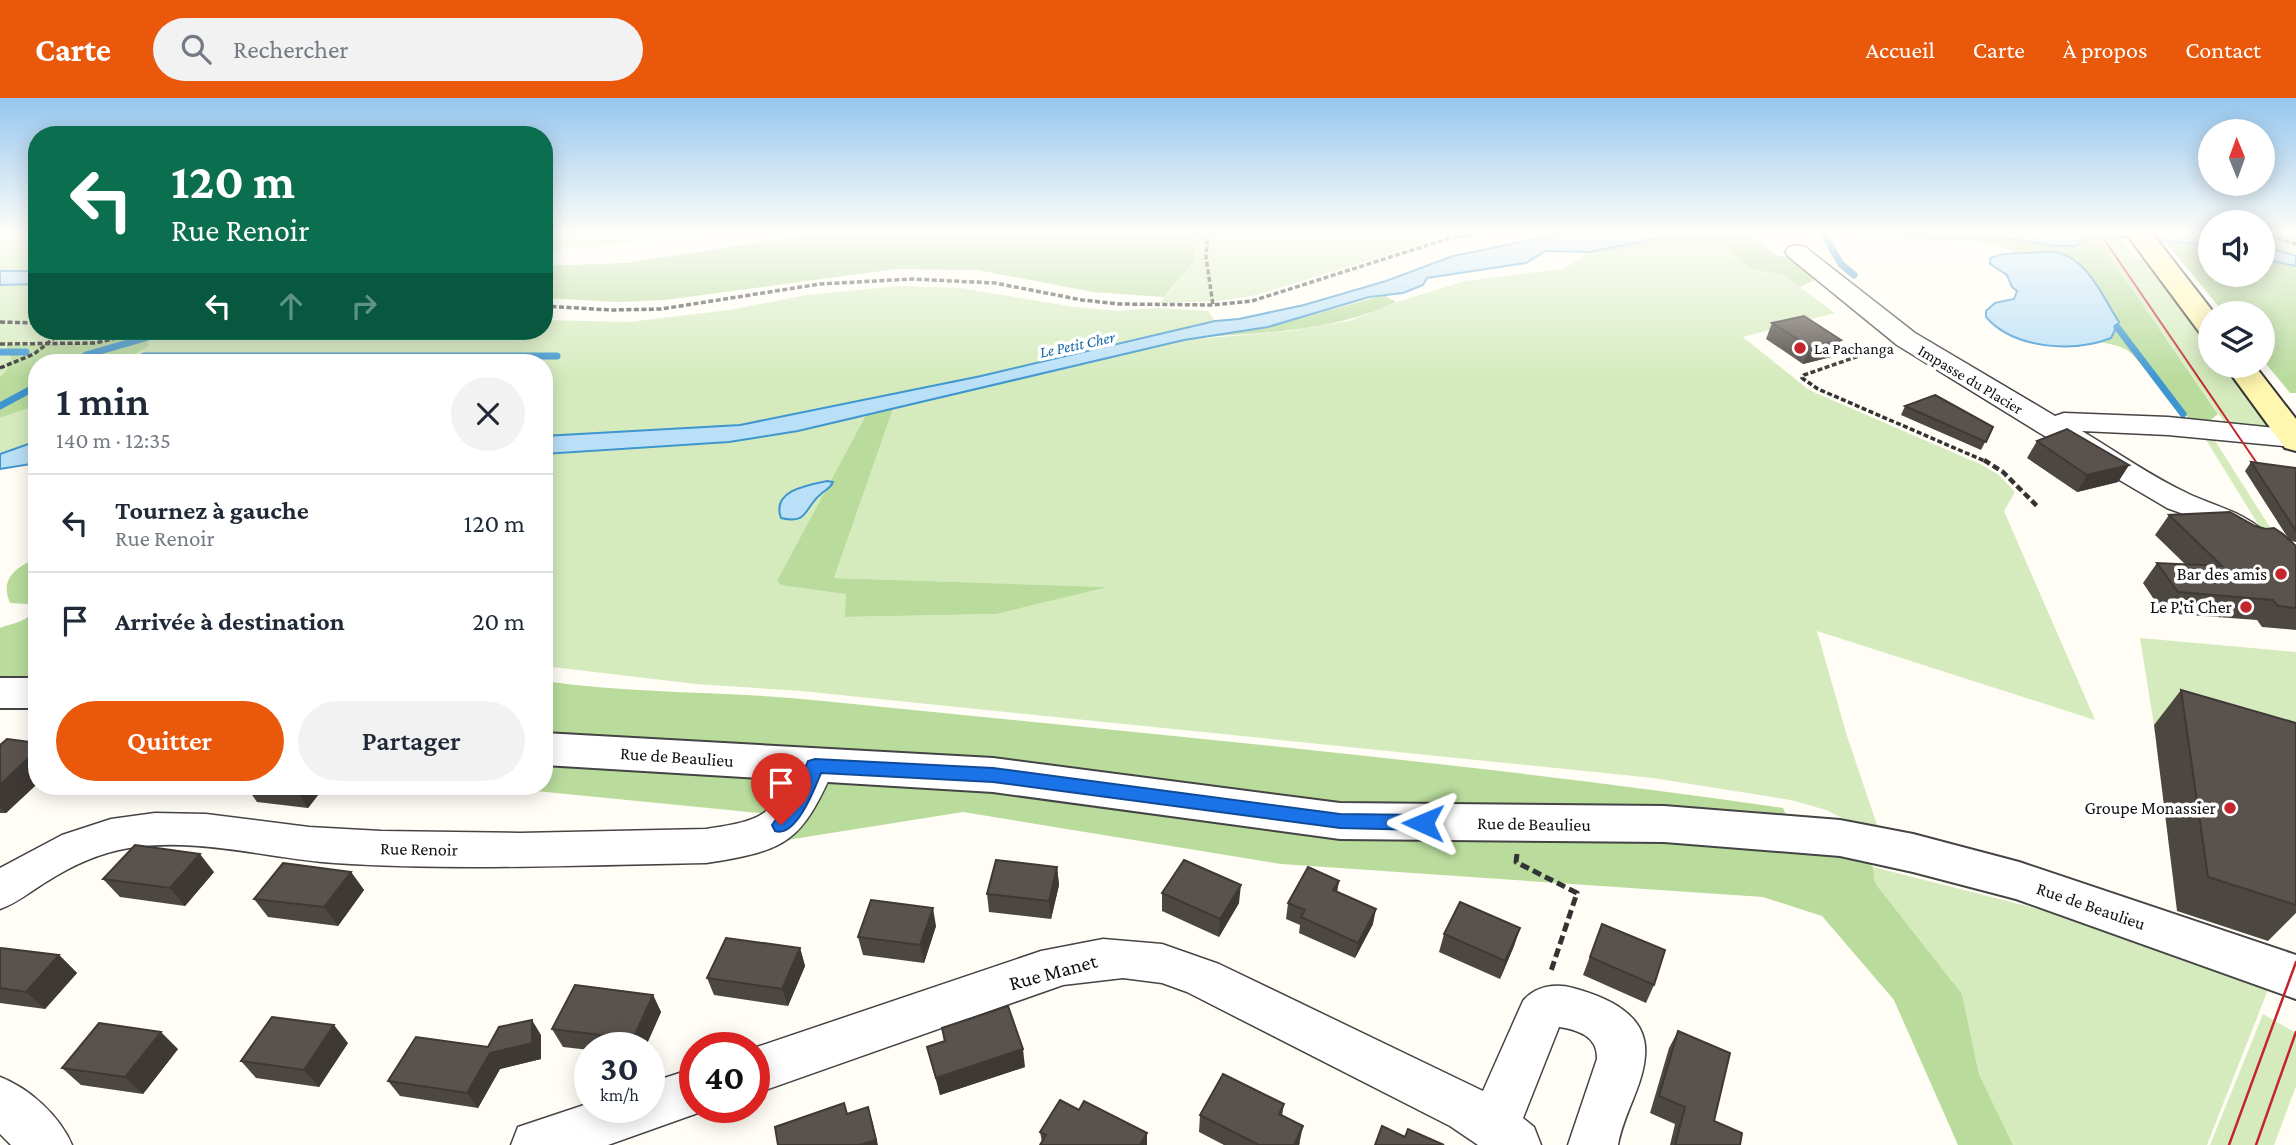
<!DOCTYPE html>
<html lang="fr">
<head>
<meta charset="utf-8">
<style>
	body { margin:0; font-family:"Crimson Pro",serif; background:#f2f2f3; color:#1f2937; height:100vh; display:flex; flex-direction:column; font-size:26px; white-space:nowrap }
	* { box-sizing:border-box; margin:0 }
	p { font-size:23px; color:#747a83 }
	.icon { flex:none; width:38px; height:38px; fill:none; stroke:currentColor; stroke-width:2; stroke-linecap:round; stroke-linejoin:round }
	.map { position:relative; flex:1; overflow:hidden }
	.side { position:absolute; left:28px; top:256px; width:525px; height:441px; display:flex; flex-direction:column; background:#fff; border-radius:28px; box-shadow:0 4px 18px #0003 }
	.side>* { flex:none }
	.banner { position:absolute; left:28px; top:28px; width:525px; height:214px; border-radius:28px; box-shadow:0 4px 18px #0003; background:#0b6e4f; color:#fff; overflow:hidden }
	.needle { width:46px; rotate:359deg }
	.controls { position:absolute; left:2198px; top:21px; display:grid; gap:14px }
	.controls a { display:grid; place-items:center; width:77px; height:77px; border-radius:50%; background:#fff; box-shadow:0 4px 18px #0003; font-size:35px }
	.speed { position:absolute; left:574px; top:934px; display:flex; gap:14px; font-size:35px; font-weight:700; text-align:center }
	.speed>* { display:grid; place-content:center; width:91px; height:91px; border-radius:50%; background:#fff; box-shadow:0 4px 18px #0003; line-height:1 }
	.speed small { font-size:18px; font-weight:400 }
	.speed .limit { border:10px solid #d22; background:#fff; color:#111 }
	.pin { position:absolute; display:grid; place-items:center; width:60px; height:60px; color:#fff; margin:-72px -30px; border-radius:50% 50% 50% 0; rotate:-45deg; box-shadow:0 0 7px #0007 }
	.pin .icon { rotate:45deg }
	.me { position:absolute; width:77px; margin:-38px; rotate:271deg; stroke-linejoin:round; filter:drop-shadow(0 0 5px #0008) }
	.turn { display:flex; align-items:center; gap:24px; height:147px; padding:0 28px; font-size:32px }
	.turn .icon { width:91px; height:91px; stroke-width:2.5 }
	.turn b { display:block; font-size:49px; line-height:60px }
	.lanes { display:flex; align-items:center; height:66px; padding:0 28px; background:#0003; justify-content:center; gap:35px; direction:ltr }
	.lanes .off { opacity:.35 }
	.round { display:grid; place-items:center; flex:none; width:74px; height:74px; border-radius:37px; background:#f2f2f3 }
	.overview { display:flex; align-items:center; justify-content:space-between; height:119px; padding:0 28px }
	h1 { font-size:42px; font-weight:600; line-height:52px }
	.button { display:flex; gap:14px; margin-top:auto; padding:14px 28px }
	.button a { flex:1; height:80px; border-radius:42px; background:#ea580c; color:#fff; font-size:28px; font-weight:600; line-height:80px; text-align:center }
	.button a+a { background:#f2f2f3; color:#1f2937 }
	ul { padding:0; list-style:none }
	li { display:flex; align-items:center; gap:21px; height:98px; padding:0 28px; border-top:2px solid #e0e1e3 }
	li div { flex:1 }
	li b { display:block; font-size:26px }
	li em { font-style:normal }
	header { display:flex; align-items:center; gap:42px; box-sizing:border-box; height:98px; padding:0 35px; background:#ea580c; color:#fff }
	header strong { font-size:33px }
	nav { display:flex; gap:38px; margin-inline-start:auto; font-size:24px }
	.search { width:490px; height:63px; background:#f2f2f3; display:flex; align-items:center; gap:18px; box-sizing:border-box; padding:0 24px; border-radius:38px; color:#747a83; font-size:26px }
	.map>svg:first-child { display:block }
</style>
</head>
<body>
<header>
<strong>Carte</strong>
<div class="search"><svg class="icon" aria-label="search" viewBox="0 0 24 24"><circle cx="10" cy="10" r="6"/><path d="M15 15l6 6"/></svg>Rechercher</div>
<nav><a>Accueil</a><a>Carte</a><a>À propos</a><a>Contact</a></nav>
</header>
<div class="map">
<svg width="2296" height="1047" viewBox="0 0 2296 1047">
	<rect width="100%" height="100%" fill="#fffdf5"/>
	<g fill="#d5ebbd">
		<polygon points="0,134 37,134 37,233 169,233 87,257 37,264 0,296"/>
		<polygon points="544,134 736,134 544,153"/>
		<polygon points="1194,134 1437,134 1425,145 1256,197 1219,203 1160,205 1194,163"/>
		<polygon points="2093,134 2115,134 2134,160 2149,162 2210,244 2210,268 2228,268 2271,324 2268,329 2227,328"/>
		<polygon points="2263,134 2296,134 2296,158 2263,148"/>
		<polygon points="1711,144 1717,144 1742,164 1763,174 1785,178 1835,215 1743,239 1809,292 1982,367 1999,377 2015,394 2004,413 2095,622 1817,533 1847,638 1877,727 1858,728 1826,712 1791,702 1653,680 801,593 696,586 544,568 544,356 798,333 866,317 778,483 847,496 846,519 997,516 1104,489 834,480 893,311 1184,242 1288,233 1349,223 1397,204 1465,183 1563,171 1590,154"/>
		<polygon points="899,188 961,190 1075,209 1119,213 1157,210 1208,213 1215,223 981,278 740,327 544,338 544,264 116,264 149,248 147,242 180,233 544,233 544,222 629,224 729,212 807,197"/>
		<polygon points="37,307 37,343 0,356 0,320"/>
		<polygon points="2203,337 2212,338 2285,453 2274,452"/>
		<polygon points="2140,540 2296,554 2296,668 2154,627"/>
		<polygon points="1873,769 2043,812 2271,884 2207,1047 2013,1047 1979,976 1962,896 1875,785"/>
		<polygon points="2263,916 2296,935 2296,988 2274,1047 2210,1047"/>
	</g>
	<g fill="#b9dc9c">
		<polygon points="824,134 1194,134 1194,163 1164,199 1093,194 978,172 896,171 665,202 618,204 544,200 544,168 627,165"/>
		<polygon points="1711,134 1744,136 1762,144 1772,156 1791,160 1814,182 1800,189 1785,178 1752,171 1717,144 1590,154 1675,137"/>
		<path d="M1847 134C1907 134 1969 136 2029 144 2042 146 2064 152 2077 147 2084 144 2087 139 2095 137L2218 316 2208 324 2190 323C2188 315 2135 257 2127 252 2119 247 2109 246 2100 244L2111 240 2119 224 2077 161 2019 156 1995 146 1976 143 1882 140Z"/>
		<polygon points="2165,143 2210,147 2210,177 2263,177 2263,161 2296,168 2296,295 2290,295 2263,262 2263,215 2224,215"/>
		<path d="M1384 197 1396 204C1334 233 1272 234 1205 239L1268 229Z"/>
		<path d="M126 239 147 242 149 248 135 256 102 258 94 264H37V307L0 320V279C12 269 14 260 6 247L95 245Z"/>
		<polygon points="893,311 834,480 1107,489 997,516 845,519 846,496 781,487 777,483 866,317"/>
		<path d="M37 460V595H0V530C12 525 30 524 34 510L29 506 10 505C0 480 15 470 37 460Z"/>
		<path d="M544 583C633 596 724 593 813 602 1137 635 1461 663 1783 710L1793 734 1840 740 1873 769 1875 785 1962 896 1979 976 2013 1047H1958L1894 902 1822 818 1763 799 1281 766 963 714 787 742H750L789 718 485 688H544Z"/>
	</g>
	<g fill="#b9e0f7" stroke="#3f96cf" stroke-width="2">
		<polygon points="1570,134 1711,134 1675,137 1590,154 1545,153 1526,165 1427,180 1423,187 1403,195 1369,199 1268,229 1184,242 798,333 729,344 544,356 544,338 740,327 981,278 1215,223 1239,221 1304,207 1386,183 1453,158"/>
		<polygon points="1900,134 2210,134 2210,147 2095,137 2086,139 2076,148 2056,148 2001,140"/>
		<polygon points="2263,148 2296,158 2296,168 2263,161"/>
		<path d="M2052 154C2086 156 2102 198 2119 224L2111 240C2073 255 2014 251 1986 219V213L1995 205 2014 201 2017 193 2012 189 2007 177 1990 166V160L2003 156Z"/>
		<polygon points="0,173 37,173 37,186 0,187"/>
		<polygon points="37,343 37,365 0,371 0,356"/>
		<path d="M827 383 833 384C830 391 826 391 821 396 804 409 809 427 781 420 771 393 807 387 827 383Z"/>
	</g>
	<g fill="none" stroke-linecap="round" stroke-linejoin="round">
		<g stroke="#3f96cf" stroke-width="7">
			<polyline points="1822,134 1841,166 1854,177"/>
			<polyline points="2117,229 2183,316"/>
			<polyline points="0,254 26,254"/>
			<polyline points="144,258 557,258"/>
			<polyline points="76,264 86,257 169,233"/>
			<polyline points="0,308 37,288"/>
		</g>
		<defs>
			<g id="minor">
				<path d="M1797 147 1805 149 1915 235 2055 318 2064 315 2168 319 2296 332 2294 349 2168 337 2082 333C2117 354 2152 379 2189 396 2212 407 2253 417 2268 439L2263 446 2252 449 2241 446 2197 421 2167 410 2038 334 1897 247 1789 159 1785 154 1789 149Z"/>
				<path d="M815 653 829 658 835 668C801 745 788 752 706 765 582 767 458 773 334 765 266 760 197 739 129 750 98 755 71 768 46 784 30 794 17 805 0 811V770L62 737 111 721 155 715 206 716 309 729 381 733 520 735 706 731C775 721 769 715 801 658Z"/>
				<path d="M1103 841 1162 846 1219 866 1483 993 1523 903C1535 888 1556 885 1573 890 1606 899 1649 916 1645 958 1643 988 1623 1017 1618 1047H1568L1597 961C1598 939 1579 932 1559 929L1523 1020 1534 1029 1541 1047H1478L1450 1028 1187 894 1162 885 1123 880 1063 887 754 996V950L1041 853Z"/>
				<polygon points="695,970 695,1010 712,1010 608,1047 511,1047 518,1029 590,1005 590,1010 649,1010 649,985"/>
				<path d="M0 979C29 990 60 1018 72 1047H11L0 1036Z"/>
			</g>
			<g id="tertiary">
				<rect x="0" y="580" width="37" height="30"/>
				<polygon points="544,635 993,660 1340,705 1664,708 1840,722 1913,736 2019,764 2296,857 2296,901 2016,801 1913,774 1840,758 1664,744 1340,741 993,694 544,667"/>
			</g>
			<g id="secondary">
				<polygon points="2125,134 2151,134 2214,215 2210,215 2210,238 2200,235"/>
				<polygon points="2225,268 2255,268 2296,321 2296,353 2285,350"/>
			</g>
		</defs>
		<use href="#minor" stroke="#444" stroke-width="3"/>
		<use href="#tertiary" stroke="#444" stroke-width="4"/>
		<use href="#secondary" stroke="#333" stroke-width="4"/>
		<g stroke="#333" stroke-width="3.5" stroke-dasharray="5 2.5" stroke-linecap="butt">
			<polyline points="1208,134 1206,159 1213,207"/>
			<polyline points="2263,136 2296,146"/>
			<polyline points="544,208 611,212 661,211 820,186 912,181 995,185 1082,202 1120,206 1213,207 1252,203 1450,140 1494,134"/>
			<polyline points="0,224 37,225"/>
			<polyline points="0,246 95,245 147,233"/>
			<polyline points="1879,251 1804,277 1802,280 1818,291 1987,364"/>
			<polyline points="0,270 34,256 63,233"/>
		</g>
		<polyline stroke="#333" stroke-width="4.5" stroke-dasharray="7 3.5" stroke-linecap="butt" points="1984,362 2003,374 2039,410"/>
		<polyline stroke="#333" stroke-width="5" stroke-dasharray="9 4.5" stroke-linecap="butt" points="1517,756 1516,764 1577,795 1551,873"/>
		<use href="#minor" fill="#fff" fill-rule="evenodd"/>
		<use href="#tertiary" fill="#fff" fill-rule="evenodd"/>
		<use href="#secondary" fill="#fff6b0" fill-rule="evenodd"/>
		<polyline stroke="#c4262e" stroke-width="2" points="2099,134 2267,380"/>
		<g stroke="#c4262e" stroke-width="2.5">
			<polyline points="2229,1047 2296,864"/>
			<polyline points="2256,1047 2296,934"/>
		</g>
	</g>
	<g fill="#4d4742">
		<polygon points="1772,225 1835,258 1803,266 1766,241"/>
		<polygon points="1905,308 1993,329 1981,352 1901,317"/>
		<polygon points="2037,343 2129,367 2118,384 2077,394 2027,360"/>
		<polygon points="2251,364 2296,370 2296,444 2291,443 2296,448 2296,532 2262,529 2257,522 2163,515 2143,485 2157,465 2185,466 2155,437 2169,417 2255,428 2288,440 2245,373"/>
		<polygon points="2181,592 2296,807 2296,815 2268,843 2177,813 2154,627"/>
		<polygon points="37,645 37,686 6,715 0,715 0,647"/>
		<polygon points="130,688 184,688 179,693"/>
		<polygon points="246,688 325,688 308,710 257,704"/>
		<polygon points="1057,769 1059,787 1051,821 989,814 987,796"/>
		<polygon points="214,774 185,808 120,799 103,781"/>
		<polygon points="351,774 364,792 338,828 268,819 254,801"/>
		<polygon points="1339,783 1337,794 1373,826 1355,860 1299,835 1300,827 1286,821 1288,805"/>
		<polygon points="1162,795 1239,805 1219,839 1162,813"/>
		<polygon points="1602,826 1654,887 1646,905 1583,877"/>
		<polygon points="936,828 924,865 863,857 858,839"/>
		<polygon points="1520,830 1514,848 1500,881 1439,854 1444,836"/>
		<polygon points="800,850 805,868 788,908 714,897 707,880"/>
		<polygon points="0,851 59,857 77,875 45,911 0,905"/>
		<polygon points="653,897 661,914 645,950 590,950 590,952 563,949 552,931"/>
		<polygon points="942,930 1025,969 940,997 927,949 944,943"/>
		<polygon points="1678,933 1714,1023 1740,1047 1670,1047 1675,1026 1650,1015 1669,950"/>
		<polygon points="541,937 541,961 500,971 478,1010 400,998 388,983 488,949"/>
		<polygon points="348,945 319,989 256,980 241,963"/>
		<polygon points="178,951 143,996 81,987 62,970"/>
		<polygon points="1284,1006 1282,1018 1300,1045 1299,1047 1224,1047 1199,1034 1200,1017"/>
		<polygon points="1079,1012 1147,1035 1147,1047 1040,1047 1042,1044 1040,1034"/>
	</g>
	<g fill="#3f3936">
		<polygon points="1841,242 1835,258 1803,266 1810,249"/>
		<polygon points="2129,367 2118,384 2077,394 2087,377"/>
		<polygon points="37,652 37,686 6,715 0,709 0,687"/>
		<polygon points="175,688 184,688 179,693"/>
		<polygon points="298,688 325,688 308,710 295,691"/>
		<polygon points="200,756 214,774 185,808 170,790"/>
		<polygon points="1057,769 1059,787 1051,821 1049,803"/>
		<polygon points="351,774 364,792 338,828 324,809"/>
		<polygon points="1339,783 1336,798 1333,792"/>
		<polygon points="1241,787 1239,805 1219,839 1220,821"/>
		<polygon points="933,810 936,828 924,865 920,847"/>
		<polygon points="1376,811 1373,826 1355,860 1358,845"/>
		<polygon points="1520,830 1514,848 1500,881 1505,863"/>
		<polygon points="800,850 805,868 788,908 782,891"/>
		<polygon points="59,857 77,875 45,911 26,894"/>
		<polygon points="653,897 661,914 645,950 637,950 633,941"/>
		<polygon points="532,922 541,937 541,961 500,971 478,1010 467,995 490,955"/>
		<polygon points="334,927 348,945 319,989 304,972"/>
		<polygon points="161,934 178,951 143,996 125,979"/>
		<polygon points="1023,951 1025,969 940,997 936,980"/>
		<polygon points="868,1009 873,1026 878,1047 860,1047"/>
		<polygon points="1303,1028 1299,1047 1294,1047"/>
		<polygon points="1147,1035 1147,1047 1140,1047"/>
	</g>
	<g fill="#5a524d" stroke="#3f3936" stroke-width="2">
		<polygon points="1804,218 1841,242 1810,249 1772,225"/>
		<polygon points="1935,297 1993,329 1986,344 1905,308"/>
		<polygon points="2067,331 2129,367 2087,377 2037,343"/>
		<polygon points="2251,364 2296,370 2296,433"/>
		<polygon points="2230,414 2255,428 2266,431 2274,430 2283,436 2296,448 2296,510 2278,508 2273,502 2178,494 2157,465 2222,468 2169,417"/>
		<polygon points="2181,592 2296,625 2296,807 2208,779"/>
		<polygon points="7,641 37,645 37,652 0,687 0,647"/>
		<polygon points="265,688 298,688 295,691"/>
		<polygon points="135,747 200,756 170,790 103,781"/>
		<polygon points="996,762 1057,769 1049,803 987,796"/>
		<polygon points="1184,762 1241,787 1220,821 1162,795"/>
		<polygon points="283,765 351,774 324,809 254,801"/>
		<polygon points="1308,769 1339,783 1333,792 1376,811 1358,845 1301,819 1305,812 1288,805"/>
		<polygon points="871,802 933,810 920,847 858,839"/>
		<polygon points="1460,804 1520,830 1505,863 1444,836"/>
		<polygon points="1602,826 1665,852 1654,887 1590,859"/>
		<polygon points="726,840 800,850 782,891 707,880"/>
		<polygon points="1,850 59,857 26,894 0,890 0,851"/>
		<polygon points="575,887 653,897 633,941 552,931"/>
		<polygon points="1008,908 1023,951 936,980 927,949 945,943 942,930"/>
		<polygon points="272,919 334,927 304,972 241,963"/>
		<polygon points="532,922 532,945 490,955 467,995 388,983 416,939 488,949 499,929"/>
		<polygon points="99,925 161,934 125,979 62,970"/>
		<polygon points="1678,933 1730,955 1714,1023 1742,1035 1740,1047 1675,1047 1685,1009 1659,998"/>
		<polygon points="1223,976 1284,1006 1279,1016 1303,1028 1294,1047 1259,1047 1200,1017"/>
		<polygon points="1060,1002 1079,1012 1084,1003 1147,1035 1140,1047 1040,1047 1046,1037 1040,1034"/>
		<polygon points="844,1005 847,1016 868,1009 876,1042 860,1047 778,1047 775,1029"/>
		<polygon points="1382,1028 1405,1039 1408,1031 1444,1047 1375,1047"/>
	</g>
	<linearGradient id="sky" x2="0" y2="1"><stop stop-color="#95c6ee"/><stop offset="0.48" stop-color="#fffefa"/><stop offset="1" stop-color="#fffefa" stop-opacity="0"/></linearGradient>
	<rect width="2296" height="281" fill="url(#sky)"/>
	<path fill="#1a73e8" stroke="#114b97" stroke-width="2" d="M815 661 993 670 1340 716 1423 717 1430 720 1433 725 1430 730 1423 732 1340 730 993 684 821 675C814 692 796 740 775 733L772 727 794 696 808 663Z"/>
	<g fill="#c4262e" stroke="#fff" stroke-width="2.5">
		<circle cx="1800" cy="250" r="7"/>
		<circle cx="2281" cy="476" r="7"/>
		<circle cx="2246" cy="509" r="7"/>
		<circle cx="2230" cy="710" r="7"/>
	</g>
	<g text-anchor="middle" stroke-width="7" stroke-linejoin="round" paint-order="stroke">
		<g font-size="16" font-style="italic" fill="#1768a6" stroke="#fff">
			<text transform="translate(1077 246) rotate(-12)" y="6">Le Petit Cher</text>
		</g>
		<g font-size="16" fill="#111" stroke="#fff" text-anchor="start">
			<text x="1814" y="256">La Pachanga</text>
		</g>
		<g font-size="16" fill="#111" stroke="#fff">
			<text transform="translate(1971 281) rotate(31)" y="6">Impasse du Placier</text>
		</g>
		<g font-size="18" fill="#111" stroke="#fff" text-anchor="end">
			<text x="2267" y="482">Bar des amis</text>
			<text x="2232" y="515">Le P'ti Cher</text>
			<text x="2216" y="716">Groupe Monassier</text>
		</g>
		<g font-size="18" fill="#111" stroke="#fff">
			<text transform="translate(677 659) rotate(4)" y="6">Rue de Beaulieu</text>
			<text transform="translate(1534 726) rotate(1)" y="6">Rue de Beaulieu</text>
			<text transform="translate(419 751) rotate(1)" y="6">Rue Renoir</text>
			<text transform="translate(2091 808) rotate(19)" y="6">Rue de Beaulieu</text>
		</g>
		<g font-size="21" fill="#111" stroke="#fff">
			<text transform="translate(1053 874) rotate(-15)" y="7">Rue Manet</text>
		</g>
	</g>
</svg>
<div class="controls">
<a><svg class="needle" viewBox="-14 -14 28 28"><path d="M0-13l5 13h-10z" fill="#e53935"/><path d="M0 13l5-13h-10z" fill="#747a83"/></svg></a>
<a><svg class="icon" aria-label="sound" viewBox="0 0 24 24"><path d="M4 9h4l5-4v14l-5-4H4zM17 9q2 3 0 6"/></svg></a>
<a><svg class="icon" aria-label="layers" viewBox="0 0 24 24"><path d="M12 4l9 5-9 5-9-5zM3 14l9 5 9-5"/></svg></a>
</div>
<div class="speed"><div>30<small>km/h</small></div><div class="limit">40</div></div>
<div class="pin" style="left:781px;top:727px;background:#d93025"><svg class="icon" aria-label="arrive" viewBox="0 0 24 24"><path d="M6 21V4h12l-3 4 3 4H6"/></svg></div>
<svg class="me" style="left:1423px;top:725px" viewBox="-20 -20 40 40"><path d="M0-17L14 15 0 8-14 15z" fill="#1a73e8" stroke="#fff" stroke-width="4"/></svg>
<div class="banner">
<div class="turn"><svg class="icon" aria-label="left" viewBox="0 0 24 24"><path d="M17 20v-9H6M10 6l-5 5 5 5"/></svg><div><b>120 m</b>Rue Renoir</div></div>
<div class="lanes"><svg class="icon" aria-label="left" viewBox="0 0 24 24"><path d="M17 20v-9H6M10 6l-5 5 5 5"/></svg><svg class="icon off" aria-label="ahead" viewBox="0 0 24 24"><path d="M12 20V5M6 11l6-6 6 6"/></svg><svg class="icon off" aria-label="right" viewBox="0 0 24 24"><path d="M7 20v-9h11M14 6l5 5-5 5"/></svg></div>
</div>
<section class="side">
<div class="overview"><div><h1>1 min</h1><p>140 m · 12:35</p></div><a class="round"><svg class="icon" aria-label="close" viewBox="0 0 24 24"><path d="M6 6l12 12M18 6L6 18"/></svg></a></div>
<ul>
<li><svg class="icon" aria-label="left" viewBox="0 0 24 24"><path d="M17 20v-9H6M10 6l-5 5 5 5"/></svg><div><b>Tournez à gauche</b><p>Rue Renoir</p></div><em>120 m</em></li>
<li><svg class="icon" aria-label="arrive" viewBox="0 0 24 24"><path d="M6 21V4h12l-3 4 3 4H6"/></svg><div><b>Arrivée à destination</b></div><em>20 m</em></li>
</ul>
<div class="button"><a>Quitter</a><a>Partager</a></div>
</section>
</div>
</body>
</html>
